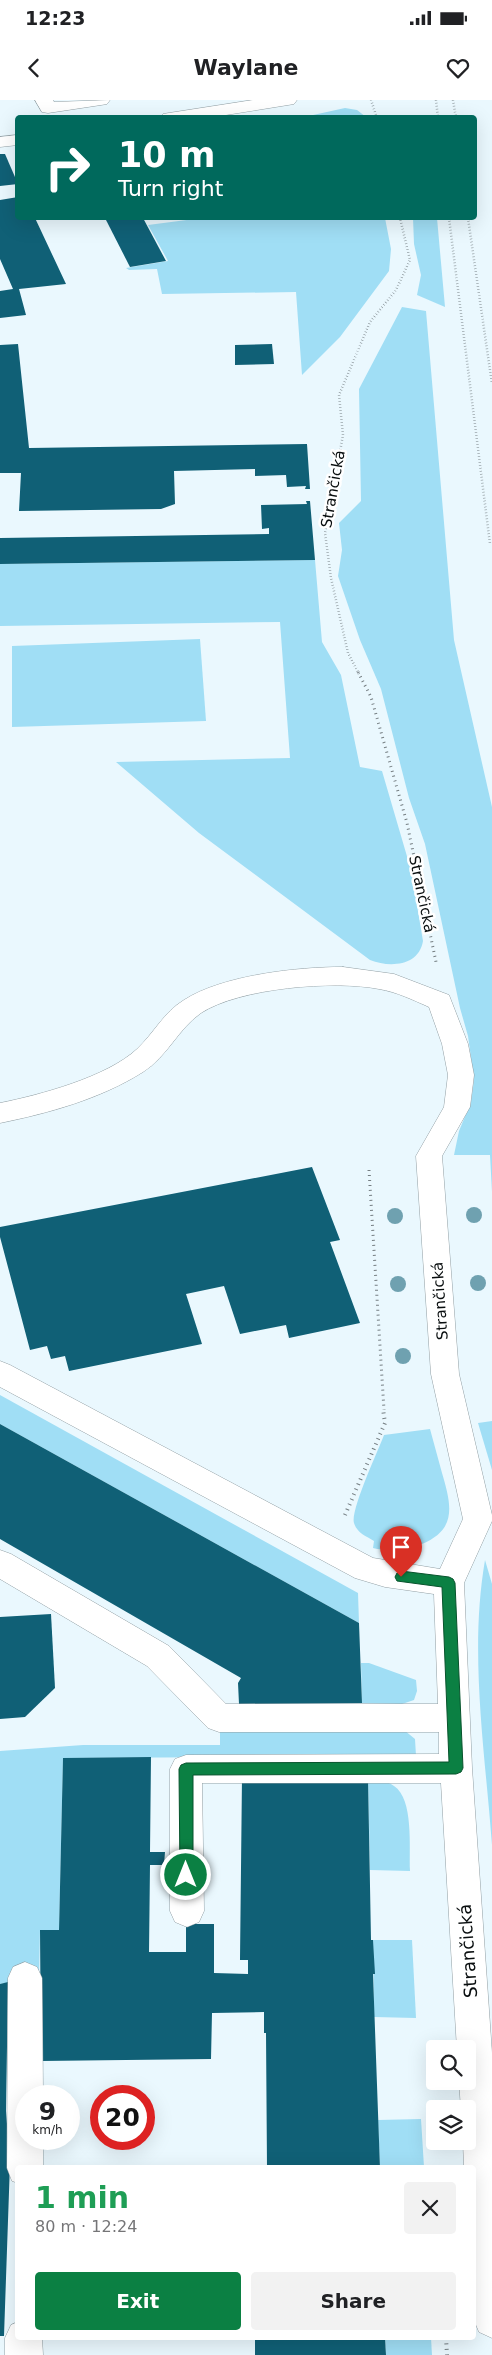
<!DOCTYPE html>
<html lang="en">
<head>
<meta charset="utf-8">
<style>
	body { margin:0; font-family:"DejaVu Sans",sans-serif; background:#f2f2f2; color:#202124; height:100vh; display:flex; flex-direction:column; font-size:19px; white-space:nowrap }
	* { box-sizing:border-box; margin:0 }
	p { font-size:16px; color:#757577 }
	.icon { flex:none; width:28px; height:28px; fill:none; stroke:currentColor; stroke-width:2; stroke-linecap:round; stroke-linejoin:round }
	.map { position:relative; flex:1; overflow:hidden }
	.details { position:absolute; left:15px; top:2065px; width:461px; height:175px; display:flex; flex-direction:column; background:#fff; border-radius:5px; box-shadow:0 5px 20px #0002 }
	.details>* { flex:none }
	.banner { position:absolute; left:15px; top:15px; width:462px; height:105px; border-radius:5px; box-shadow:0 5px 20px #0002; background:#00695c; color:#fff; overflow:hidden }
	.tools { position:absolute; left:426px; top:1940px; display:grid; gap:10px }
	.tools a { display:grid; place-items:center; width:50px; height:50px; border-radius:5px; background:#fff; box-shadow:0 5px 20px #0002; font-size:25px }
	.speed { position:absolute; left:15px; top:1985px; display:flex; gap:10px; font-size:25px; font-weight:700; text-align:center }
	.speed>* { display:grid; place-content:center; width:65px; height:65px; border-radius:50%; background:#fff; box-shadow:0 5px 20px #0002; line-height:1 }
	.speed small { font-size:12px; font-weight:400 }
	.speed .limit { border:8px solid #d22; background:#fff; color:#111 }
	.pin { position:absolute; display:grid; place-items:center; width:42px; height:42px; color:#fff; margin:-51px -21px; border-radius:50% 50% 50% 0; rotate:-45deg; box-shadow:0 0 5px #0007 }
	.pin .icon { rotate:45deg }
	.me { position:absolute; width:55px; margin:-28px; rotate:0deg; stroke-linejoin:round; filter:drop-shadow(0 0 4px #0008) }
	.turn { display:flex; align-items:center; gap:18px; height:105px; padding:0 20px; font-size:22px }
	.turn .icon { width:65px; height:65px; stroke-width:2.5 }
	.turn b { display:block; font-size:35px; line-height:42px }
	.round { display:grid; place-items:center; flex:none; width:52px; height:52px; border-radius:5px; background:#f2f2f2 }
	.overview { display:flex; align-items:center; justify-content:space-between; height:85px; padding:0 20px }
	h1 { font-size:30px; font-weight:600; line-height:38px; color:#1e9e55 }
	.cta { display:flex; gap:10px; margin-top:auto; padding:10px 20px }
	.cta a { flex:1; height:58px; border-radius:5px; background:#0b8043; color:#fff; font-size:20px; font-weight:600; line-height:58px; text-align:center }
	.cta a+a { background:#f2f2f2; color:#202124 }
	.status { display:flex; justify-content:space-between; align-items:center; height:35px; padding:0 25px; background:#fff; direction:ltr }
	.status svg { height:14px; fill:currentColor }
	header { display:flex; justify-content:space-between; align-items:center; height:65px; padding:0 20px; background:#fff; font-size:22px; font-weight:600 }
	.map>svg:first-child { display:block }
</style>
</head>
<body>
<div class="status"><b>12:23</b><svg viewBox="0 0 49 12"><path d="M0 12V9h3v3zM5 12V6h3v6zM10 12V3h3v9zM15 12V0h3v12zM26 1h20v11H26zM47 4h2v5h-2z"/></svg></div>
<header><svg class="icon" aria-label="back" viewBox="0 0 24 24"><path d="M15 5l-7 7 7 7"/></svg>Waylane<svg class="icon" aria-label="heart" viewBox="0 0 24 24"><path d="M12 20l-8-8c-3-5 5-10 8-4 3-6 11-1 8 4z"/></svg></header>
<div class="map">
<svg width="492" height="2255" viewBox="0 0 492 2255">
	<rect width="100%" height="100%" fill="#eaf8fe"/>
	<g fill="#a0def5">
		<polygon points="345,8 357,10 366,17 304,17"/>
		<polygon points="202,118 385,118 391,149 389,171 340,237 302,275 296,192 162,194 157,169 129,170 126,168 168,161 148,125"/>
		<polygon points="413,118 437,118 445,207 417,195 421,175 414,144"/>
		<polygon points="402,207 426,211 454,540 492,707 492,1092 490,1055 454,1055 459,1031 471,1002 474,980 468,936 460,908 425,744 409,698 381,589 360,540 338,476 342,450 339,423 361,401 359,289"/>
		<path d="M315 460 322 542 341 575 360 667 382 671 411 770 423 841C419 866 390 868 370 860L199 733 116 662 290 658 280 522 0 526V464Z"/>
		<polygon points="200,539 206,621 12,627 12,546"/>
		<polygon points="0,1295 358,1493 359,1523 0,1324"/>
		<polygon points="492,1321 492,1370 478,1323"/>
		<path d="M430 1329C434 1344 438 1358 442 1373 451 1404 458 1429 422 1444 407 1450 389 1452 373 1448L374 1441C366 1436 357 1433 354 1423 350 1411 378 1351 384 1335Z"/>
		<path d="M485 1460 492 1484V1745C485 1651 469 1553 485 1460Z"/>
		<polygon points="361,1563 369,1563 416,1580 417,1591 414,1600 402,1604 362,1603"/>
		<polygon points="404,1630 415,1639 416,1656 63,1658 59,1830 40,1830 39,1879 0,1884 0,1651 83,1645 220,1645 220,1632"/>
		<path d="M368 1678C377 1680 386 1680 394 1686 414 1699 409 1748 410 1771L370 1770Z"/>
		<polygon points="373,1840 412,1840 416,1918 374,1917"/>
		<polygon points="421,2019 424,2067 380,2067 378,2020"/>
		<polygon points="385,2238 431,2238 432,2255 386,2255"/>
	</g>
	<g fill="#106076">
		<polygon points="0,54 5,54 18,84 0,86"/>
		<polygon points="18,97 18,118 35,118 66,184 19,189 26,215 0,218 0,191 13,189 0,159 0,100"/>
		<polygon points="105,118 143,118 166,161 130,167"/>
		<polygon points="18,244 29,348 307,344 310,389 305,389 306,386 287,387 286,375 255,376 255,369 174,371 175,404 161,409 19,411 21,373 0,373 0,245"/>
		<polygon points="272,244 274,264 235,265 235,245"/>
		<polygon points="306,401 310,401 315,460 0,464 0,438 269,434 269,428 262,429 261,405 307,404"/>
		<polygon points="312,1067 340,1140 330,1142 360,1223 289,1238 286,1225 240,1234 224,1186 186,1194 202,1244 69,1271 65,1256 51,1259 47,1246 30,1250 0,1137 0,1127"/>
		<polygon points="0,1324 359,1523 362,1603 239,1604 238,1583 241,1578 0,1439"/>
		<polygon points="51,1514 55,1588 25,1617 0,1619 0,1517"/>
		<polygon points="151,1657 150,1752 165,1752 164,1765 150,1765 149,1852 186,1852 186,1824 214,1824 214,1873 248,1874 248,1860 240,1860 242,1677 368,1678 371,1840 373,1840 375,1874 373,1874 380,2068 267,2068 266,1933 264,1933 264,1912 212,1913 211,1959 41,1961 40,1830 59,1830 63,1658"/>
		<polygon points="8,1882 6,2011 10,2063 4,2236 0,2236 0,1884"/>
		<polygon points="255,2238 385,2238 386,2255 255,2255"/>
	</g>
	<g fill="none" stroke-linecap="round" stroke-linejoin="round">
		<defs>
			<g id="minor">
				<polygon points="35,0 53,0 54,2 110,0 107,4 101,5 48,13 42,12"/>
				<polygon points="253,0 297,0 294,4 288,5 207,18 160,18 163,14 169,13"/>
				<polygon points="18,35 18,45 0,47 0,37"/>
				<path d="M343 867 394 874 449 895 468 944 474 975 470 1007 442 1056 459 1274 492 1415V1421L464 1483 472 1668 492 1953V2238L479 2232 474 2220V2068H464L463 2041H468V2009H461L459 1981H468V1949H457L441 1683H202L204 1811 199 1822 187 1827 175 1822 170 1811V1669L175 1659 186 1655 439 1654V1632H219L208 1628 147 1566 0 1479V1450L11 1454 169 1546 226 1604H438L434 1494 385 1487 355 1478 0 1287V1261L10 1265 373 1458 440 1469 463 1419 431 1274 416 1056 444 1007 448 975 442 944 429 907C413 900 397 892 379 889 335 880 239 888 201 913 178 929 167 957 143 972 100 999 49 1013 0 1023V1003C40 995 107 977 137 949 154 933 164 912 184 900 223 875 298 867 343 867Z"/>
				<polygon points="25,1862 37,1867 42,1878 43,1996 26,1996 26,2039 43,2039 43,2068 18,2068 18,2083 12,2081 7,2068 8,1878 13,1867"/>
				<polygon points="18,2222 18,2238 42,2238 43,2255 5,2255 5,2238 11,2225"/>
			</g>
		</defs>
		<use href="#minor" stroke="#929fa4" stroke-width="1"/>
		<g stroke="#757e82" stroke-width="2.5" stroke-dasharray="0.5 2.5" stroke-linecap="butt">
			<polyline points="371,0 377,18"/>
			<polyline points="436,0 438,18"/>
			<polyline points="453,0 456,18"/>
			<polyline points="449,118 490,444"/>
			<polyline points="468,118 492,284"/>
			<polyline points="359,574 348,553 331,478 325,433 343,335 339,295 370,222 396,190 410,160 400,118"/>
		</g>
		<g stroke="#757e82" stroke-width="3" stroke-dasharray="1 4" stroke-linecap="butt">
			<polyline points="358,572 371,597 407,723 436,862"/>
			<polyline points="369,1070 384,1310"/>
		</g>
		<g stroke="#757e82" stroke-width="4" stroke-dasharray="1 4.5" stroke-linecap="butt">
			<polyline points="345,1415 385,1323 383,1309"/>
			<polyline points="431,1952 433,1981"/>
			<polyline points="435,2012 435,2021"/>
			<polyline points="446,2238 447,2255"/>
		</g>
		<use href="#minor" fill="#fff" fill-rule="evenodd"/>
	</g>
	<g fill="#6fa1b0">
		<circle cx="474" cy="1115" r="8"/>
		<circle cx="395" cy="1116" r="8"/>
		<circle cx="478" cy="1183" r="8"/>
		<circle cx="398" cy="1184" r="8"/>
		<circle cx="403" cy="1256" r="8"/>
	</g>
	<polygon fill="#0b8043" stroke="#07532c" points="401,1471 449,1477 453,1479 455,1483 463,1668 461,1672 456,1674 193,1675 193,1775 191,1780 186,1782 182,1780 180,1775 179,1669 181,1665 186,1663 449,1662 442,1487 397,1481 395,1477 397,1473"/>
	<g text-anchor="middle" stroke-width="5" stroke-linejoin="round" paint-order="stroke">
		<g font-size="15" fill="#090e0f" stroke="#fff">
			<text transform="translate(333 389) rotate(-80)" y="5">Strančická</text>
			<text transform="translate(422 794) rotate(78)" y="5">Strančická</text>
			<text transform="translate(440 1201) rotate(-94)" y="5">Strančická</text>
		</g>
		<g font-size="18" fill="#090e0f" stroke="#fff">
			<text transform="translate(468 1851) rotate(-94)" y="6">Strančická</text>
		</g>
	</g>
</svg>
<div class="tools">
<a><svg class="icon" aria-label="search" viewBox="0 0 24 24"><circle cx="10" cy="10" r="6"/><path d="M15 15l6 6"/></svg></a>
<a><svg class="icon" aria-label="layers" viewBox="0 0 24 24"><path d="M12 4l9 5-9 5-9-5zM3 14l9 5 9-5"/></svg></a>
</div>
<div class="speed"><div>9<small>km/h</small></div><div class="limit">20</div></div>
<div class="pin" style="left:401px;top:1477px;background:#d93025"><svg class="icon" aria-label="arrive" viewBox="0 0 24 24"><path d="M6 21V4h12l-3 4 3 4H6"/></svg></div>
<svg class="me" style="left:186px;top:1775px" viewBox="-20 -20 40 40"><circle r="17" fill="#0b8043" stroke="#fff" stroke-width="3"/><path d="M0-11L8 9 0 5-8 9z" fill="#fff"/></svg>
<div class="banner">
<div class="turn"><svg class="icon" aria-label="right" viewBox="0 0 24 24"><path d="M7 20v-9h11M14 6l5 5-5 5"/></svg><div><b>10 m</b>Turn right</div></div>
</div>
<section class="details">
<div class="overview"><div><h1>1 min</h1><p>80 m · 12:24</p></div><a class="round"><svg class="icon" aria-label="close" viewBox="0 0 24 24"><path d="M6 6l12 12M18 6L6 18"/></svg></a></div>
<div class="cta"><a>Exit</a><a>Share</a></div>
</section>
</div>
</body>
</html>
